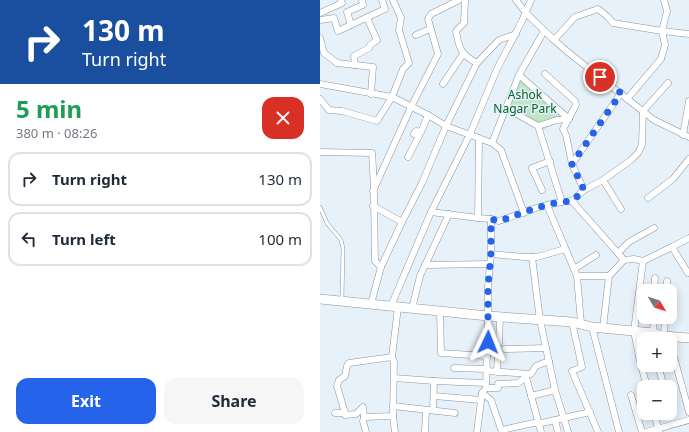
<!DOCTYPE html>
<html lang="en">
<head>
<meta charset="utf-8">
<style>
	body { margin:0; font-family:"Noto Sans",sans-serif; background:#f6f6f7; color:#1f2937; height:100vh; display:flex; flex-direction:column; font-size:15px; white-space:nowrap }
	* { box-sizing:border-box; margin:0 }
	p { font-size:13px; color:#747a83 }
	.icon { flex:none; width:22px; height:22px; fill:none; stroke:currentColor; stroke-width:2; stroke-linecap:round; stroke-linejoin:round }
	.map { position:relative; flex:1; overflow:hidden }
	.sheet { display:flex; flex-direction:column; background:#fff; width:320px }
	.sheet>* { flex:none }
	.banner { background:#1a4fa0; color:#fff; overflow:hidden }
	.needle { width:26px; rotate:129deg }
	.controls { position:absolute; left:317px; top:284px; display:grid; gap:8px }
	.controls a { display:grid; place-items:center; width:40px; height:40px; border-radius:8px; background:#fff; box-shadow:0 2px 10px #0003; font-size:20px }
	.pin { position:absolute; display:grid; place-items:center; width:34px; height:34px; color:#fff; margin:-17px; border:2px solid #fff; border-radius:50%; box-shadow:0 1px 4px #0007 }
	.me { position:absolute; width:44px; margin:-22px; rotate:2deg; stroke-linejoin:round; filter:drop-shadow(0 0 3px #0008) }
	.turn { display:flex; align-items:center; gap:14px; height:84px; padding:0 16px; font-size:18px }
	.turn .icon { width:52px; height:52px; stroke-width:2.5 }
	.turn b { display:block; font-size:28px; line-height:34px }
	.round { display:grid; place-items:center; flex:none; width:42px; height:42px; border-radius:12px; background:#f6f6f7 }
	.headline { display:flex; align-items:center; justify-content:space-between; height:68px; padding:0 16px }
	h1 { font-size:24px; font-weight:700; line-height:30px; color:#1e9e55 }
	.primary-button { display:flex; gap:8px; margin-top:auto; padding:8px 16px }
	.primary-button a { flex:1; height:46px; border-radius:12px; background:#2563eb; color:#fff; font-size:16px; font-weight:700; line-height:46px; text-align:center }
	.primary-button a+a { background:#f6f6f7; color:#1f2937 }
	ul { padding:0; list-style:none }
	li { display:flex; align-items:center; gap:12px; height:54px; margin:0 8px 6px; padding:0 8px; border:2px solid #e0e1e3; border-radius:12px }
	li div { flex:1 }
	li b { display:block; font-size:15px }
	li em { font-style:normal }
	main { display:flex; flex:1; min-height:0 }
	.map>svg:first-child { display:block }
</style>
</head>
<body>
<main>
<section class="sheet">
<div class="banner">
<div class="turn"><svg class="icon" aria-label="right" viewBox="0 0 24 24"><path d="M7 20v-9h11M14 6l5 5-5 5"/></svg><div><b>130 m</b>Turn right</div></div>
</div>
<div class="headline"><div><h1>5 min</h1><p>380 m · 08:26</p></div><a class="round" style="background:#d93025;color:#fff"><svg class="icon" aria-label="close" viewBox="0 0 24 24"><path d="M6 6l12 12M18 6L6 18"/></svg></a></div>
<ul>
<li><svg class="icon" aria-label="right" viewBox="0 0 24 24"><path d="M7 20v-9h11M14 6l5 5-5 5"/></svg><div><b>Turn right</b></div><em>130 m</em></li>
<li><svg class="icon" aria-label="left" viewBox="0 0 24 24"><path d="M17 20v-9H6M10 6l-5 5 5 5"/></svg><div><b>Turn left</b></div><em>100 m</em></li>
</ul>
<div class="primary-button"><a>Exit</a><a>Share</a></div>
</section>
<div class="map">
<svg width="369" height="432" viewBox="0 0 369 432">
	<rect width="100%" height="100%" fill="#e7f1fa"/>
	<polygon fill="#bee6c4" points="201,80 243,119 223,130 218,123 188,108 198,82"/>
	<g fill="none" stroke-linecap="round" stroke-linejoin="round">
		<defs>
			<polyline id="lane" points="0,207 7,223 21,240 23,248 22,299"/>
			<g id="street">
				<path d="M145 0 144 23 136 31C139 48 141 55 157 63"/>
				<polyline points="196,0 206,13 234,40 249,53 334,120 369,137"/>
				<polyline points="0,13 22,3 21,0"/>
				<polyline points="0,20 14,18 18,31 65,9 62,0"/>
				<polyline points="31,25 27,12 43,5 42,0"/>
				<polyline points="96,35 110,29"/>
				<polyline points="0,38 4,53 17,63 53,67 51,94"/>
				<polyline points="234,40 255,17 278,9 288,17 293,23 342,31 369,34"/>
				<polyline points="35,65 34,56 49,48 50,45 57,40 47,18"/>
				<polyline points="225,74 255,101 256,105 243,129 246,135 252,164 264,190"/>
				<polyline points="199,75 249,119"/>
				<polyline points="0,84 72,97 108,115 126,126 172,143 181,150 204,213"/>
				<polyline points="123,84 143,54"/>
				<polyline points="0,99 9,110 22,111 57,121 72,97 83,69 89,63 79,30 81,18 73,0"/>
				<polyline points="307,99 341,59 345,45 342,31 347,11 344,0"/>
				<polyline points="186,108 218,126 242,202"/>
				<polyline points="218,126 237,120 249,119"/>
				<polyline points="363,135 369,101"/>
				<polyline points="172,143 199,75 224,31"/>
				<path d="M0 152 52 153C55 189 54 225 55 261L61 267"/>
				<polyline points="88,157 99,136 94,134 96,131 101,132 108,115"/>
				<polyline points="252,164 301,93"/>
				<polyline points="283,180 301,209"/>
				<polyline points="222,190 212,168 230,161"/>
				<polyline points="53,191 91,107 118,54 108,19 111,14 139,0"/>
				<polyline points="328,198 353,179 369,159"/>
				<polyline points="252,201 304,260"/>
				<polyline points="227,205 257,276 261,323"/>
				<polyline points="53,206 82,222"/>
				<path d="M111 212 158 218 171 219 179 221C203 213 227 202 252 201L264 190 283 180 311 160 318 153 322 145 323 111 348 83"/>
				<polyline points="158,218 159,138"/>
				<polyline points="352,247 368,273"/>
				<polyline points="298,253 309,242 334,228"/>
				<polyline points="171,254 204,257 217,257 245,249"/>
				<polyline points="212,257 220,320 235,390 248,432"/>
				<polyline points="323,261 314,331 319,357 327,387"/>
				<polyline points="105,265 170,264"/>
				<polyline points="254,269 276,255"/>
				<polyline points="257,276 289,276 304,260 314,259 323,261 352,247 369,238"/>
				<polyline points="334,291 335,278"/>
				<polyline points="347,291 347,281"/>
				<polyline points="51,304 61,267 82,222 102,183 126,126 157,63 179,40 196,34"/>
				<polyline points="71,306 111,212 150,134 177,69 202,21 211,0"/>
				<polyline points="92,309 100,276 129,214"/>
				<polyline points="120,312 121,353 167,356"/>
				<polyline points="345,317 344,336 345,339"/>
				<polyline points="252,322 262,367 252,371 278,432"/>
				<polyline points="272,327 299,432"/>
				<polyline points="283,328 289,276"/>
				<polyline points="333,333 334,317"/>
				<polyline points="179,343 180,317"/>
				<polyline points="185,349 226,348"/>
				<polyline points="350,349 354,357 369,412"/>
				<polyline points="72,357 78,307"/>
				<polyline points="338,365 344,387"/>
				<polyline points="134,368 167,369"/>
				<polyline points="167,371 211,374 216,366 229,361"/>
				<polyline points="177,372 178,352"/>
				<polyline points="74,378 114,381"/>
				<polyline points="166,388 178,388 178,384 198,383 206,377 221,432"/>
				<polyline points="162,393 171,400 182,432"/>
				<polyline points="311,395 322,432"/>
				<polyline points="114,396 161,400"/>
				<polyline points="211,396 235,390"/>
				<polyline points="73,406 135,413"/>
				<polyline points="113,410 114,381 166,383"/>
				<polyline points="15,413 25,413 25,415 36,414 43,407 44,417 73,416"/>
				<polyline points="25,413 17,386 19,380 25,376 27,366 29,363 72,357 74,362 73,416 75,432"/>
				<polyline points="334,413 339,432"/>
				<polyline points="44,417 43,421 46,432"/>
				<polyline points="235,420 238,432"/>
				<polyline points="218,424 270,412"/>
				<polyline points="182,430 218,422"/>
				<polyline points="105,432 106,410"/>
				<polyline points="157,432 162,393 166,388 168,316 168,287 171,254 171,219"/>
				<polyline points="326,432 369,420"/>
			</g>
			<polyline id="secondary" points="0,299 168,316 252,322 272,327 333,333 344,336 369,338"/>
		</defs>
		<use href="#lane" stroke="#8c949c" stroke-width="4"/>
		<use href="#street" stroke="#8c949c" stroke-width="7"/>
		<use href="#secondary" stroke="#8c949c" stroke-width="10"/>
		<use href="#lane" stroke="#fff" stroke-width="3"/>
		<use href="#street" stroke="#fff" stroke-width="6"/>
		<use href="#secondary" stroke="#fff" stroke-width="9"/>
	</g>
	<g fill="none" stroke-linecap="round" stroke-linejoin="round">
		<path stroke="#2563eb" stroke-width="7" stroke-dasharray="0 12.6" d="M168 342V287L171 254V219L179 221C203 213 227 202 252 201L264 190 252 164 301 93 280 77"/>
	</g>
	<g text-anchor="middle" stroke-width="3" stroke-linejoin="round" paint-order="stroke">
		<g font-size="12" fill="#05652b" stroke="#e7f1fa">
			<text x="205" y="99">Ashok<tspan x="205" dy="14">Nagar Park</tspan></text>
		</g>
	</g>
</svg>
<div class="controls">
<a><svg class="needle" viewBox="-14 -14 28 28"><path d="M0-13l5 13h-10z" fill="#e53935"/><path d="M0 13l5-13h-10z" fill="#747a83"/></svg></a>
<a>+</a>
<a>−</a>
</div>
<div class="pin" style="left:280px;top:77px;background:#d93025"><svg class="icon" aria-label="arrive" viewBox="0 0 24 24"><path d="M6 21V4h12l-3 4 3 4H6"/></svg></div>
<svg class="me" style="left:168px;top:342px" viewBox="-20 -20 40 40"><path d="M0-17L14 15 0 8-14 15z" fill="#2563eb" stroke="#fff" stroke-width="4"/></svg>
</div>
</main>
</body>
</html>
